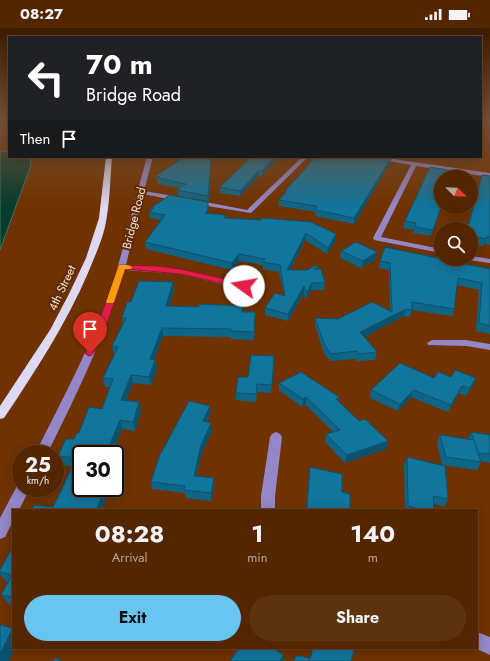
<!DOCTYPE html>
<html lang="en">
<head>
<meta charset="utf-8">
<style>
	body { margin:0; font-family:Jost,sans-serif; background:#5c320f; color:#f1f3f6; height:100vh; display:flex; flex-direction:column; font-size:15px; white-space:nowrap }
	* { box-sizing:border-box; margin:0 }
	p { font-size:13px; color:#b5a599 }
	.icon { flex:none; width:22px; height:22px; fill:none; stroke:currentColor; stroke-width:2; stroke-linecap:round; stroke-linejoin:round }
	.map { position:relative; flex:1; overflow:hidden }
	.details { position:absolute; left:12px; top:481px; width:466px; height:140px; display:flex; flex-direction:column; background:#532600; border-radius:0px; box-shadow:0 2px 10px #0003,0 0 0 1px #694322 }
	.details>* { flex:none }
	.top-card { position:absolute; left:8px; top:8px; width:474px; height:122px; border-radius:0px; box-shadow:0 2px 10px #0003,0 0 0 1px #694322; background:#202124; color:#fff; overflow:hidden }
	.needle { width:26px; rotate:113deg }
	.fabs { position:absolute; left:434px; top:142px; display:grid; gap:8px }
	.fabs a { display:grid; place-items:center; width:44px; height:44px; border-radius:50%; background:#532600; box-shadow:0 2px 10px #0003,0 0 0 1px #694322; font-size:20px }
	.speed { position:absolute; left:12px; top:417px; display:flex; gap:8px; font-size:20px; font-weight:700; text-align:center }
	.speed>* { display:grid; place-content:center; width:52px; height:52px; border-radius:50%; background:#532600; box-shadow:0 2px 10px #0003,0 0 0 1px #694322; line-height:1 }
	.speed small { font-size:10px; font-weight:400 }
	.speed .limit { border:2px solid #111; border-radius:6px; background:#fff; color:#111 }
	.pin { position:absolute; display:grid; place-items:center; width:34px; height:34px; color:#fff; margin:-41px -17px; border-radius:50% 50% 50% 0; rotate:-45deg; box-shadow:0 0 4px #0007 }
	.pin .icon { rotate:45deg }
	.me { position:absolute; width:44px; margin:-22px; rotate:283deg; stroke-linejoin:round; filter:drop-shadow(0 0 3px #0008) }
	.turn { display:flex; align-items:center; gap:14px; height:84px; padding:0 12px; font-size:18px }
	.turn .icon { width:52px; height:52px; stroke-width:2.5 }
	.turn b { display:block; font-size:28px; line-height:34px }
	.then { display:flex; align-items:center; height:38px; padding:0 12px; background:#0003; gap:8px; font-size:15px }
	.eta { display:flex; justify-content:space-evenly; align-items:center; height:68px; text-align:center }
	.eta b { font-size:24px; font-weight:700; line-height:28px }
	.button { display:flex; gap:8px; margin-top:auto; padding:8px 12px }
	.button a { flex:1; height:46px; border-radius:24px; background:#68c4f0; color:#111; font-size:16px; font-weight:700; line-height:46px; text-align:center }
	.button a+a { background:#5c320f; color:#f1f3f6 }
	.status { display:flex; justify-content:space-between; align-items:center; height:28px; padding:0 20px; background:#532600; direction:ltr }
	.status svg { height:11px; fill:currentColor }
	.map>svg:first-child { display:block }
</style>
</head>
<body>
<div class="status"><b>08:27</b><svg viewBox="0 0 49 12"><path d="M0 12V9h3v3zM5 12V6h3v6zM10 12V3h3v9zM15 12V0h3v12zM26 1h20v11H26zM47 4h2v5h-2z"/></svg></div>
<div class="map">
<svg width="490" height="633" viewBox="0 0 490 633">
	<rect width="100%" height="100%" fill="#6f3200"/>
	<polygon fill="#043c2e" stroke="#4e6c5d" points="9,123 9,129 30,129 31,137 0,222 0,124"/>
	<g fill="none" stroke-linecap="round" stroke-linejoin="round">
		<g fill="#9387c7" fill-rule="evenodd">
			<path d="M147 129H153L144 163 179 169 182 171 179 173 143 166 126 237 180 242 243 255 247 258 243 261 180 246 125 242C106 306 77 366 47 426H35C62 372 90 320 110 263 125 219 134 173 147 129Z"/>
			<polygon points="302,129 308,129 251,185 195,176 192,174 195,172 247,182"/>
			<polygon points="365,129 379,129 490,145 490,149 416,138 381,209 441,221 441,225 374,212 373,210 411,137"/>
			<polygon points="471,228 490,231 490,235 468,232 471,231"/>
			<polygon points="432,312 466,312 490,316 490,322 466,318 428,317 427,315"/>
			<polygon points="276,404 280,406 282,409 275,468 275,482 261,482 261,468 270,409 272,406"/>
			<polygon points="21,455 21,460 30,460 19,482 13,482 13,493 5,509 0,511 0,490 18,456"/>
			<polygon points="477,604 490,609 490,627 475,620 477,620"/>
		</g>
		<path fill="#ddd9f3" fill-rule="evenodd" d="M106 129H112C110 152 110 176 105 199 101 215 94 230 88 245 66 296 35 344 4 390L0 391V378L50 302 69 266 86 230 99 190Z"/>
	</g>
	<g fill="#0f6586">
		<polygon points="211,129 209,173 178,168 177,162 180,160 158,156 158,154 157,153 156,148"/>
		<polygon points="279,129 262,148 259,148 254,153 240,168 220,165 220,159"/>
		<polygon points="391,130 390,135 354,196 315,188 316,184 279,178 279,172 285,166 285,163"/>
		<polygon points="490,148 490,217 484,215 483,218 471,216 471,201 449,201 449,200 451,193 468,196 480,153"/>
		<polygon points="152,179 208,180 208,185 226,190 336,206 336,212 327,226 305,212 290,242 308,242 317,236 317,241 325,255 324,262 311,262 306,272 304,265 288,293 265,287 265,280 284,267 279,244 263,241 263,237 239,233 232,242 146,221 145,214 161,192 150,190 149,184 152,181"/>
		<polygon points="441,179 431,208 413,205 414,202 403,200 405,193"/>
		<polygon points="341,223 376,231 361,240 340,230"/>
		<polygon points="380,233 490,241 490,306 476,303 479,262 457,257 454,281 452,288 412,282 410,289 404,288 364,309 377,324 375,332 357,333 355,331 330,333 324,325 315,297 315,290 338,291 390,283 389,242 379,240"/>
		<polygon points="174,262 169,278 255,284 254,312 231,311 231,309 163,308 154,332 155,332 157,340 151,357 133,355 126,372 139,374 141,383 135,403 122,401 113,424 124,433 115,426 81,460 110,460 102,482 53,479 61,463 72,438 61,437 58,428 102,381 110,359 105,359 103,350 114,327 112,318 123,296 122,290 131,274"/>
		<polygon points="274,328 271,365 257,364 256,374 236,372 236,365 248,349"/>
		<polygon points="451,349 476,350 473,357 466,368 459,365 448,384 411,369 398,383 370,370 371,362 434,350"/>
		<polygon points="279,355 339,369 338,373 359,393 388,413 386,421 345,435 325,414 326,406 333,404 306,377 302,379 279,362"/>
		<polygon points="210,378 210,386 207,394 212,403 202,424 196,448 214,450 214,458 211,473 186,470 185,465 152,461 151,454"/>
		<polygon points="471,404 490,407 490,435 481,433 481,434 477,442 442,437 437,415 440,407 468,411"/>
		<polygon points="407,429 448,471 444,479 434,476 434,482 405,482 404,437"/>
		<polygon points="310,439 342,464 350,482 306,482"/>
		<polygon points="13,520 13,577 9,576 1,567 8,554 6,554 0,546 0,542"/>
	</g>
	<g fill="#0c526d">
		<polygon points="211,129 209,173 208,168"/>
		<polygon points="275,129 279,129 262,148 262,143"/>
		<polygon points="391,130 390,135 354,196 354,190"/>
		<polygon points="259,142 259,148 254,153 240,168 240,163 254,148"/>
		<polygon points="208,174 208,188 205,185"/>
		<polygon points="306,205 305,212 286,249 287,242"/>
		<polygon points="336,206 336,212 327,226 328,220"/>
		<polygon points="377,224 376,231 361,240 363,233"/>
		<polygon points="239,226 239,233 232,242 232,235"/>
		<polygon points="173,254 174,262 167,286 166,278"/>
		<polygon points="312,255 311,262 306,272 307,265"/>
		<polygon points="304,258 304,265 288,293 288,286"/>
		<polygon points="406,281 404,288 359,312 360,304"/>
		<polygon points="162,300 163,308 151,340 150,331"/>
		<polygon points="155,332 157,340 151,357 149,349"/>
		<polygon points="131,347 133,355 123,380 121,372"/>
		<polygon points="476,350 473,357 466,368 470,360"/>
		<polygon points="462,358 459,365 448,384 451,377"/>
		<polygon points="414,362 411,369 398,383 400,376"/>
		<polygon points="306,369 306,377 302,379 303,371"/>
		<polygon points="339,369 338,376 336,371"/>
		<polygon points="139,374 141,383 135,403 133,394"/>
		<polygon points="210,378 210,386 203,400 203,393"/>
		<polygon points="120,392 122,401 112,426 107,423"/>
		<polygon points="211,395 212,403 202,424 194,456 194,448 201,417"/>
		<polygon points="388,413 386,421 345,435 347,427"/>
		<polygon points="122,424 124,433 115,458 115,442"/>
		<polygon points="214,450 214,458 211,473 211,465"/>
		<polygon points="105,460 110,460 102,482 96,482"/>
		<polygon points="13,600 13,620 15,620 9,633 0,633 0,626"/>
		<polygon points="283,627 283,633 280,633"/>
	</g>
	<g fill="#11759c" stroke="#0c526d">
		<polygon points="184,129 211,129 208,168 177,162 186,156 158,150 160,149 156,148"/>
		<polygon points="251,129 275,129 262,143 259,142 254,148 240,163 220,159"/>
		<polygon points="316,129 386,129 391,130 354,190 316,182 316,178 279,172 287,163 285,163"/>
		<polygon points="430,139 454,143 452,149 441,149 441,179 433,202 415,199 416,195 405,193"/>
		<polygon points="482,147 490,148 490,209 486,209 486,211 471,208 471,201 451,201 451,193 469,196"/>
		<polygon points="170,167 208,174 208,182 205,185 226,187 224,190 261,192 262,190 311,194 336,206 328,220 306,205 287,242 308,242 317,236 314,241 321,241 325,255 312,255 307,265 304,258 288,286 265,280 275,265 285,268 280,237 263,234 265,231 239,226 232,235 145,214 165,187 149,184 154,180 152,179"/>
		<polygon points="356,214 377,224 363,233 341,223"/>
		<polygon points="385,219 490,241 490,298 479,295 482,255 458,250 454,281 412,274 412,282 406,281 360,304 377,324 359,326 357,323 331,326 325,318 315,290 338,291 372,274 392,284 390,235 380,233"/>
		<polygon points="139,253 173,254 166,278 199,279 199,276 243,278 242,284 255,284 254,304 231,303 231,301 162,300 150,331 155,332 149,349 131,347 121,372 139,374 133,394 120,392 107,423 122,424 115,442 115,426 81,426 81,460 105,460 96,482 32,482 34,477 53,479 61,463 76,430 58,428 66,411 74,411 77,405 79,405 89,379 102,381 113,351 103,350 118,319 112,318 126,290 122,290 127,274 131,274"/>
		<polygon points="251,327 274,328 272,357 257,356 256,366 236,365 238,349 248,349"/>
		<polygon points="400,335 434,350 438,344 451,349 455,342 476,350 470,360 462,358 451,377 414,362 400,376 371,362"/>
		<polygon points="301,344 339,369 336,371 359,393 365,391 388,413 347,427 326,406 340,402 306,369 303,371 279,355"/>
		<polygon points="189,373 210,378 203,393 211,395 201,417 194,448 214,450 211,465 184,462 185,458 151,454 159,429"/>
		<polygon points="471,404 490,407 490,426 478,425"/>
		<polygon points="440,407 474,412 481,434 446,429"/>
		<polygon points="407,429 445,438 448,471 433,468 434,482 423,482 408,478"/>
		<polygon points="310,439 342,446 342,464 350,466 350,482 307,482"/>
		<polygon points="12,520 13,520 13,569 1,567 12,547 0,544 0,542"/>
		<polygon points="0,597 13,600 0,626"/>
		<polygon points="239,620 273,620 283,627 280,633 230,633"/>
		<polygon points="313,620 348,620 354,623 351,633 294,633 296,628 302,628 310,631"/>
		<polygon points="56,630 61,633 53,633"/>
	</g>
	<linearGradient id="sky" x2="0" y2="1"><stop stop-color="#3d1c00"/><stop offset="0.51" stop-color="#744f37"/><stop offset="1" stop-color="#744f37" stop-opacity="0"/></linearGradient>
	<rect width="490" height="180" fill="url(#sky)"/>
	<path fill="#e11d48" stroke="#92132f" d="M119 237 158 238 180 241 244 255 247 258 244 260 180 246 125 241C121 254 99 326 90 328L87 327 85 325 97 299Z"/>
	<polygon fill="#f59e0b" points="119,237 128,237 132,239 131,241 125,241 114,274 113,275 107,275 106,274"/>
	<g text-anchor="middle" stroke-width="4" stroke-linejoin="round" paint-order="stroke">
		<g font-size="12" fill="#fcddcc" stroke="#5c2c09">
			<text transform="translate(134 190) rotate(-76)" y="4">Bridge Road</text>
			<text transform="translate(62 260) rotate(-65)" y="4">4th Street</text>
		</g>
	</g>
</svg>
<div class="fabs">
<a><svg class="needle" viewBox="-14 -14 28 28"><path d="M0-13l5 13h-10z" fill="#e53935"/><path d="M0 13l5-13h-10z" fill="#b5a599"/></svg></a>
<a><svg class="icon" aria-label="search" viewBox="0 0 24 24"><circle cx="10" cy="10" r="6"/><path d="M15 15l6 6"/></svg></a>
</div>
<div class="speed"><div>25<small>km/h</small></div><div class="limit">30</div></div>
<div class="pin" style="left:90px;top:325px;background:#d93025"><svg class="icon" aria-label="arrive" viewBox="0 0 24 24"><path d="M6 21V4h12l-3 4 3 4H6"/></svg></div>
<svg class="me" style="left:244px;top:258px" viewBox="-20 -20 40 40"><circle r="19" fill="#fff"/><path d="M0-13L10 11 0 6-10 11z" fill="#e11d48"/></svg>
<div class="top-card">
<div class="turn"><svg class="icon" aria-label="left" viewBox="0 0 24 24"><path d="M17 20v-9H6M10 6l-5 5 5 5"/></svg><div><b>70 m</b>Bridge Road</div></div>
<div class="then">Then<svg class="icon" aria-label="arrive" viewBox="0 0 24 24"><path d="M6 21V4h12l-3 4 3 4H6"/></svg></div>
</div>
<section class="details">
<div class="eta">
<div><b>08:28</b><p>Arrival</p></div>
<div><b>1</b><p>min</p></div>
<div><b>140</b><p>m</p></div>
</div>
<div class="button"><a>Exit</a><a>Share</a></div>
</section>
</div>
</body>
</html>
